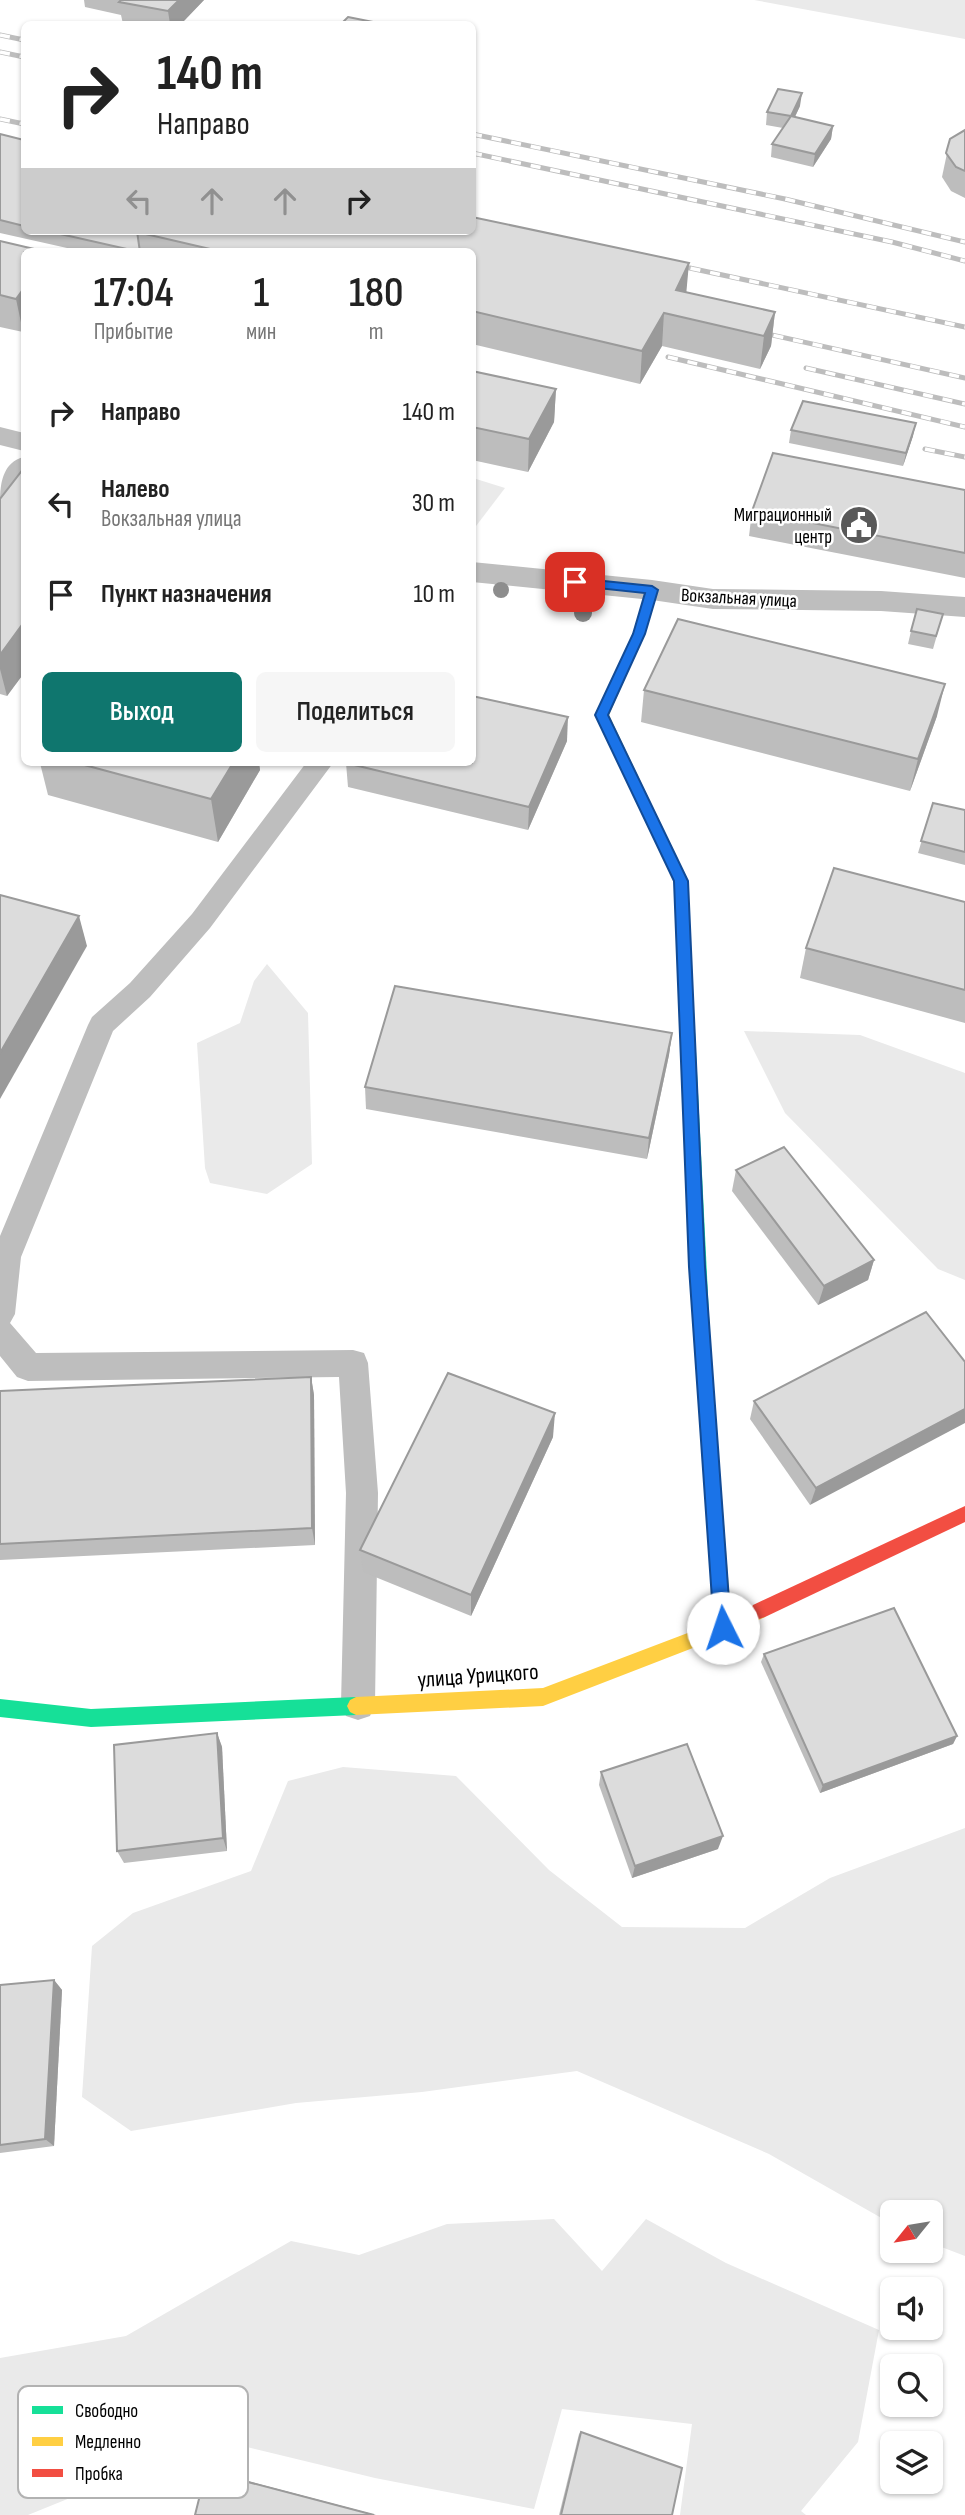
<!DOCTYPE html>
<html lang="ru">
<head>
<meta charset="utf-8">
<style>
	body { margin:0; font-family:"Sofia Sans Condensed",sans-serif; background:#f6f6f6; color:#222; height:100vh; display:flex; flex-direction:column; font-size:26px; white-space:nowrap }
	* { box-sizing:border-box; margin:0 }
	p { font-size:23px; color:#767676 }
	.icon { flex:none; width:38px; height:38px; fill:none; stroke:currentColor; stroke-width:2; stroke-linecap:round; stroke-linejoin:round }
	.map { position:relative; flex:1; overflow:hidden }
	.drawer { position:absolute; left:21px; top:248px; width:455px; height:518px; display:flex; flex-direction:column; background:#fff; border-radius:10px; box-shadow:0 2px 5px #0004 }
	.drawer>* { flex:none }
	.guide { position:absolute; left:21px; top:21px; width:455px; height:214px; border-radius:10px; box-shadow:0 2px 5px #0004; background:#fff; color:#222; overflow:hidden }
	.needle { width:46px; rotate:240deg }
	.buttons { position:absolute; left:880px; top:2200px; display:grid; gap:14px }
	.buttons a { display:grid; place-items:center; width:63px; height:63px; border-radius:10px; background:#fff; box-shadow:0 2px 5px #0004; font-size:35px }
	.pin { position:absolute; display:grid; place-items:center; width:60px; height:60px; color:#fff; margin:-30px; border-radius:14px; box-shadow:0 4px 10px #0006 }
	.me { position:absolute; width:77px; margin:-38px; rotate:356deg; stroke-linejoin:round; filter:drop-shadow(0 0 5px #0008) }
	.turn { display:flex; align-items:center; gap:24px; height:147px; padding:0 21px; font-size:32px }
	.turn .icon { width:91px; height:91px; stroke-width:2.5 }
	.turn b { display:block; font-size:49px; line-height:60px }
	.lanes { display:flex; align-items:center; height:66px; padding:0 21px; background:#0003; justify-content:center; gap:35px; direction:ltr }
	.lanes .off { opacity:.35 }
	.eta { display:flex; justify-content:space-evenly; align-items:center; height:119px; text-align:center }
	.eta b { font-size:42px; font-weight:600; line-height:49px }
	.primary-button { display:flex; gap:14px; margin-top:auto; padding:14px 21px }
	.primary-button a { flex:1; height:80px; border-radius:10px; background:#0f766e; color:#fff; font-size:28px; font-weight:600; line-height:80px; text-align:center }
	.primary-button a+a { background:#f6f6f6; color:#222 }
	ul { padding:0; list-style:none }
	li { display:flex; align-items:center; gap:21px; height:91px; padding:0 21px }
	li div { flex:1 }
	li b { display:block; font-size:26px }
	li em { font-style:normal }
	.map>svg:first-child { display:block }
</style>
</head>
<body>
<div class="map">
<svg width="965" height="2515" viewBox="0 0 965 2515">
	<rect width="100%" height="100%" fill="#fff"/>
	<g fill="#eaeaea">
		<polygon points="754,0 965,0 965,39"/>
		<polygon points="473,478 505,488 473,530 472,478"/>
		<polygon points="267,964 308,1013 312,1164 267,1194 210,1183 205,1168 197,1043 240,1023 254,981"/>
		<polygon points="744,1031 860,1035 965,1073 965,1280 938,1269 785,1113"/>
		<polygon points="343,1767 456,1776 549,1870 622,1927 745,1928 830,1878 965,1828 965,2256 931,2243 931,2212 892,2212 892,2224 769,2154 577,2071 422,2092 296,2103 131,2131 82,2097 92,1946 133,1913 251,1871 288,1781"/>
		<polygon points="554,2219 602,2271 646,2219 726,2263 879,2330 858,2442 801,2511 806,2515 680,2515 692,2424 562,2409 534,2509 375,2478 247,2447 102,2485 28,2515 0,2515 0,2358 126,2336 291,2241 359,2255 447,2224"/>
	</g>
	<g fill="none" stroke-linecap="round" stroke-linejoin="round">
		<g fill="#bebebe" fill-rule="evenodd">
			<path d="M24 457C26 475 20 496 0 501 0 483 3 462 24 457Z"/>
			<polygon points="306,763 333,763 210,928 150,997 113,1031 21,1257 15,1314 10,1323 36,1353 353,1350 364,1353 368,1363 378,1493 375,1704 370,1716 358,1720 346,1716 341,1704 346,1493 339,1377 28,1381 17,1377 0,1356 0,1236 88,1025 92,1017 130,983 192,914"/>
		</g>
		<g fill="#bebebe" fill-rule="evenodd">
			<polygon points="0,427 24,433 24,451 0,445"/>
			<polygon points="472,562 652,580 713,589 881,591 965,597 965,617 881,611 713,609 652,600 472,582"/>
		</g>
		<g fill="#16e098" fill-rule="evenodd">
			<polygon points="682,905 689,910 711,1356 709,1361 703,1363 697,1361 695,1356 675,910"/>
			<polygon points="356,1697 362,1700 365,1706 362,1712 356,1715 91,1727 0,1717 0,1699 91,1709"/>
		</g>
		<g fill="#ffcf43" fill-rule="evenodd">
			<polygon points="652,586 658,590 645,633 609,715 688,881 689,910 682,915 675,910 674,881 595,715 633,633 646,590"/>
			<polygon points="703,1349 709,1351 711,1356 731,1615 759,1603 765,1605 768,1611 765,1617 729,1634 543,1706 356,1715 350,1712 347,1706 350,1700 356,1697 543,1688 714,1623 695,1356 697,1351"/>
		</g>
		<polygon fill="#f24e42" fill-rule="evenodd" points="965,1506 965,1522 765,1617 759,1619 753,1617 750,1611 753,1605"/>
		<defs>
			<g id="rail">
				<polyline points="0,35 24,40"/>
				<polyline points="0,52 24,57"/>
				<polyline points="0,119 24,124"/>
				<polyline points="472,134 785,199 965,242"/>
				<polyline points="472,153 892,242 965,261"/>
				<polyline points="671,264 965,327"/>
				<polyline points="754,331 965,378"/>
				<polyline points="668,357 965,427"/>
				<polyline points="806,368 965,404"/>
				<polyline points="925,449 965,457"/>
			</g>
		</defs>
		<use href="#rail" stroke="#bdbdbd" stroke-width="5"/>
		<use href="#rail" stroke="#fff" stroke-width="3.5" stroke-dasharray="10" stroke-linecap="butt"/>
	</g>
	<g fill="#8d8d8d">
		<circle cx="501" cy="590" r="8"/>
		<circle cx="583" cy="613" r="9"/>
	</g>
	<g fill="#bdbdbd">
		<polygon points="84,0 204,0 181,24 123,24 121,15 85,7"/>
		<polygon points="800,106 795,117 833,126 831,139 813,167 771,157 772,144 783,128 766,125 767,112"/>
		<polygon points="965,130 965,198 951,191 942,177 950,139"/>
		<polygon points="0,134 24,140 24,231 472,231 687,292 775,312 771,346 760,369 662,346 640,384 472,344 472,252 85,252 0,233"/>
		<polygon points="0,241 24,252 24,330 23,332 0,327"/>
		<polygon points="472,371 556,389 554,422 528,472 472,460"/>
		<polygon points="791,430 913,436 903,466 789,443"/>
		<polygon points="24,468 24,673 7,696 0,694 0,499"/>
		<polygon points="965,490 965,578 749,536 752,511"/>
		<polygon points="943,614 933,649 908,644 911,631"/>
		<polygon points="644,690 937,716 910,791 641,722"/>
		<polygon points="567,741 528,830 348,787 346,763"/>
		<polygon points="40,763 259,763 260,770 218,842 48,795"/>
		<polygon points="933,803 965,810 965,865 918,853"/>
		<polygon points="965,902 965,1023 800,978 806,948"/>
		<polygon points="672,1033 669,1055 647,1159 366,1109 365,1087"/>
		<polygon points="736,1170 874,1260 868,1280 818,1305 732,1191"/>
		<polygon points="926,1312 810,1505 750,1419 754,1401"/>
		<polygon points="311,1377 314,1395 315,1545 0,1560 0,1391"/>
		<polygon points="553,1437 471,1616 363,1572 360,1550"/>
		<polygon points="764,1654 957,1736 953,1744 820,1793 761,1662"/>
		<polygon points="217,1733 222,1747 227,1851 124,1863 117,1851"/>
		<polygon points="601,1772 718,1849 632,1878 599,1785"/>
		<polygon points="54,1980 62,1990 54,2146 0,2153 0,1985"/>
		<polygon points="581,2432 672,2515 559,2515 579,2434"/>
	</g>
	<g fill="#9a9a9a">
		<polygon points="179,0 204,0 181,24 170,24 168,11"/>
		<polygon points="802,93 800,106 789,129 791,116"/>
		<polygon points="833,126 831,139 813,167 815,154"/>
		<polygon points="689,263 686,296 676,290"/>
		<polygon points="24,288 24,330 23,332 16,299"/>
		<polygon points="775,312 771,346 760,369 764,336"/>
		<polygon points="664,313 662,346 640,384 642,351"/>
		<polygon points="556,389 554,422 528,472 529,439"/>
		<polygon points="916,423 913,436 903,466 906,453"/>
		<polygon points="24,622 24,673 7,696 0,669 0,655"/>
		<polygon points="945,684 937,716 910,791 918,759"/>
		<polygon points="568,717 567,741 528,830 529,807"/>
		<polygon points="233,763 259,763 260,770 218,842 211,799"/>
		<polygon points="79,916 87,946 0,1099 0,1053"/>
		<polygon points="672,1033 669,1055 647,1159 649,1138"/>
		<polygon points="874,1260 868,1280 818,1305 824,1286"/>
		<polygon points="311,1377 314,1395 315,1545 312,1528"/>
		<polygon points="965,1409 965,1423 810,1505 816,1488"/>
		<polygon points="555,1413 553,1437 471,1616 471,1595"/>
		<polygon points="217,1733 222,1747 227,1851 223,1838"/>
		<polygon points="957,1736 953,1744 820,1793 823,1785"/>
		<polygon points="723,1836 718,1849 632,1878 635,1866"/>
		<polygon points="54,1980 62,1990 54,2146 45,2139"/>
		<polygon points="206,2471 210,2471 376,2515 374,2515"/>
	</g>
	<g fill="#dcdcdc" stroke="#9a9a9a" stroke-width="2">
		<polygon points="121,0 179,0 168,11 119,2"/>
		<polygon points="348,17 383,24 341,24"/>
		<polygon points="778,89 802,93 791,116 833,126 815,154 772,144 791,116 767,112"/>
		<polygon points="965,130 965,171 956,167 946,153 950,139"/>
		<polygon points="0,134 24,140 24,226 0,220"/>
		<polygon points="472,217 689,263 676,290 775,312 764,336 664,313 642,351 472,311 472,252 223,252 137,232 472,231"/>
		<polygon points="47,231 137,231 140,252"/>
		<polygon points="0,241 47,252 24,252 24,288 16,299 0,295"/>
		<polygon points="472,371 556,389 529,439 472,427"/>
		<polygon points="803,401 916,423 906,453 791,430"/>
		<polygon points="773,453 965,490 965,553 752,511"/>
		<polygon points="24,468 24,622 0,655 0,499"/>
		<polygon points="917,609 943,614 936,636 911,631"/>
		<polygon points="678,619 945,684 918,759 644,690"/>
		<polygon points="472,696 568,717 529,807 346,763 472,763"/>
		<polygon points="77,763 233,763 211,799"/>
		<polygon points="933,803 965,810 965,852 921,841"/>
		<polygon points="834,868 965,902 965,990 806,948"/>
		<polygon points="0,895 79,916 0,1053"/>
		<polygon points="395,986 672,1033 649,1138 365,1087"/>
		<polygon points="784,1147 874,1260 824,1286 736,1170"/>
		<polygon points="926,1312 965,1362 965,1409 816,1488 754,1401"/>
		<polygon points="448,1373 555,1413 471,1595 360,1550"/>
		<polygon points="311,1377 312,1528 0,1544 0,1391"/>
		<polygon points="894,1608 957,1736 823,1785 764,1654"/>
		<polygon points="217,1733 223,1838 117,1851 114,1745"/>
		<polygon points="687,1744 723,1836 635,1866 601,1772"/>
		<polygon points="54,1980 45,2139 0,2145 0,1985"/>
		<polygon points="581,2432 682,2468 672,2515 561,2515"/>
		<polygon points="206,2471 374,2515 195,2515"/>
	</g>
	<polygon fill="#1a73e8" stroke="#114b97" stroke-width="2" points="575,578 652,586 658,590 645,634 608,715 688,881 705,1267 731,1628 729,1634 723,1637 716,1634 714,1628 689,1267 674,881 595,715 633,634 645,593 570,585 569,582"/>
	<defs>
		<symbol id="civic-disc" viewBox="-11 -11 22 22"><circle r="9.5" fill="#595959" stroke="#fff"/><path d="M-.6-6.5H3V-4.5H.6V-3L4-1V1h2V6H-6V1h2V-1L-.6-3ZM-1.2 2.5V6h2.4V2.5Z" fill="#fff"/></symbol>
	</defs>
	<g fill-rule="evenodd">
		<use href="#civic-disc" x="837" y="503" width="44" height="44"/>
	</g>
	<g text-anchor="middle" stroke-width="5" stroke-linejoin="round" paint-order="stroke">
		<g font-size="19" fill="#000" stroke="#fff" text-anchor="end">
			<text x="832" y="521">Миграционный<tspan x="832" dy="22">центр</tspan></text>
		</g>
		<g font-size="19" fill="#000" stroke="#fff">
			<text transform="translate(739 597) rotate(3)" y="7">Вокзальная улица</text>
		</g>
		<g font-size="23" fill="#000" stroke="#fff">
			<text transform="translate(478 1675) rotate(-4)" y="8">улица Урицкого</text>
		</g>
	</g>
	<rect x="18" y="2386" width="230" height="112" rx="10" fill="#fff" stroke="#b2b2b2" stroke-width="2"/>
	<rect x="32" y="2406" width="31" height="8" fill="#16e098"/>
	<rect x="32" y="2437" width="31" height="9" fill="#ffcf43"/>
	<rect x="32" y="2469" width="31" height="8" fill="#f24e42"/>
	<g font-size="19" fill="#000">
		<text x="75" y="2417">Свободно</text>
		<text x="75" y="2448">Медленно</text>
		<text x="75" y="2480">Пробка</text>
	</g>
</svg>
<div class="buttons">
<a><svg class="needle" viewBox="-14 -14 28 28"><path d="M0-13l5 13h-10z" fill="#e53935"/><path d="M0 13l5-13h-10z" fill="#767676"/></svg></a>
<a><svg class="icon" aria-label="sound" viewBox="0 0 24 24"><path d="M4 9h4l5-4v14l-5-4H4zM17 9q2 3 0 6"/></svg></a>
<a><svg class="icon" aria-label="search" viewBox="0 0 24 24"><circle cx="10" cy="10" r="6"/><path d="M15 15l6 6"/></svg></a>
<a><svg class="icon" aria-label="layers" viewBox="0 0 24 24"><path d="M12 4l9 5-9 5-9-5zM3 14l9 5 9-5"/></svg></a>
</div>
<div class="pin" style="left:575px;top:582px;background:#d93025"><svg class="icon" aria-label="arrive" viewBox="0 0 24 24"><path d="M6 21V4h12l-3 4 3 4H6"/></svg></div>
<svg class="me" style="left:723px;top:1628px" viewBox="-20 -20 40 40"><circle r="19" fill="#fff"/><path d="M0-13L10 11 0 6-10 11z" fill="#1a73e8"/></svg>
<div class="guide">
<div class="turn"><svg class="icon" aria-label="right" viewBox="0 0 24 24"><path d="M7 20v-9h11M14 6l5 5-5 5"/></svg><div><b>140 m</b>Направо</div></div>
<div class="lanes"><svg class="icon off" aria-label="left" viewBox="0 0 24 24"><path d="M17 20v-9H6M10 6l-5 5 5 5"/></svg><svg class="icon off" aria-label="ahead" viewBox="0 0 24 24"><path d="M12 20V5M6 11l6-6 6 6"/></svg><svg class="icon off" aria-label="ahead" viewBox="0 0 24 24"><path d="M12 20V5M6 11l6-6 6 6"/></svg><svg class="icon" aria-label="right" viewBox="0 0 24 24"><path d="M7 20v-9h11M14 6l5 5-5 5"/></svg></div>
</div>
<section class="drawer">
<div class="eta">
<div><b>17:04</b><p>Прибытие</p></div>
<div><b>1</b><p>мин</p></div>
<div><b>180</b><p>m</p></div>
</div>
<ul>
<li><svg class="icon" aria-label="right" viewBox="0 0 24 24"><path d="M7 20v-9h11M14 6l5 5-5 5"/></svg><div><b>Направо</b></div><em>140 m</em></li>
<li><svg class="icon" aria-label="left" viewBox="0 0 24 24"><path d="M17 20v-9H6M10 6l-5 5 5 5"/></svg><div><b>Налево</b><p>Вокзальная улица</p></div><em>30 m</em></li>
<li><svg class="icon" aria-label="arrive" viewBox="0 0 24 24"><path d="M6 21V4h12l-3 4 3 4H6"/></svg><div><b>Пункт назначения</b></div><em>10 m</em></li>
</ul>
<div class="primary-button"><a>Выход</a><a>Поделиться</a></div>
</section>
</div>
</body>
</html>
